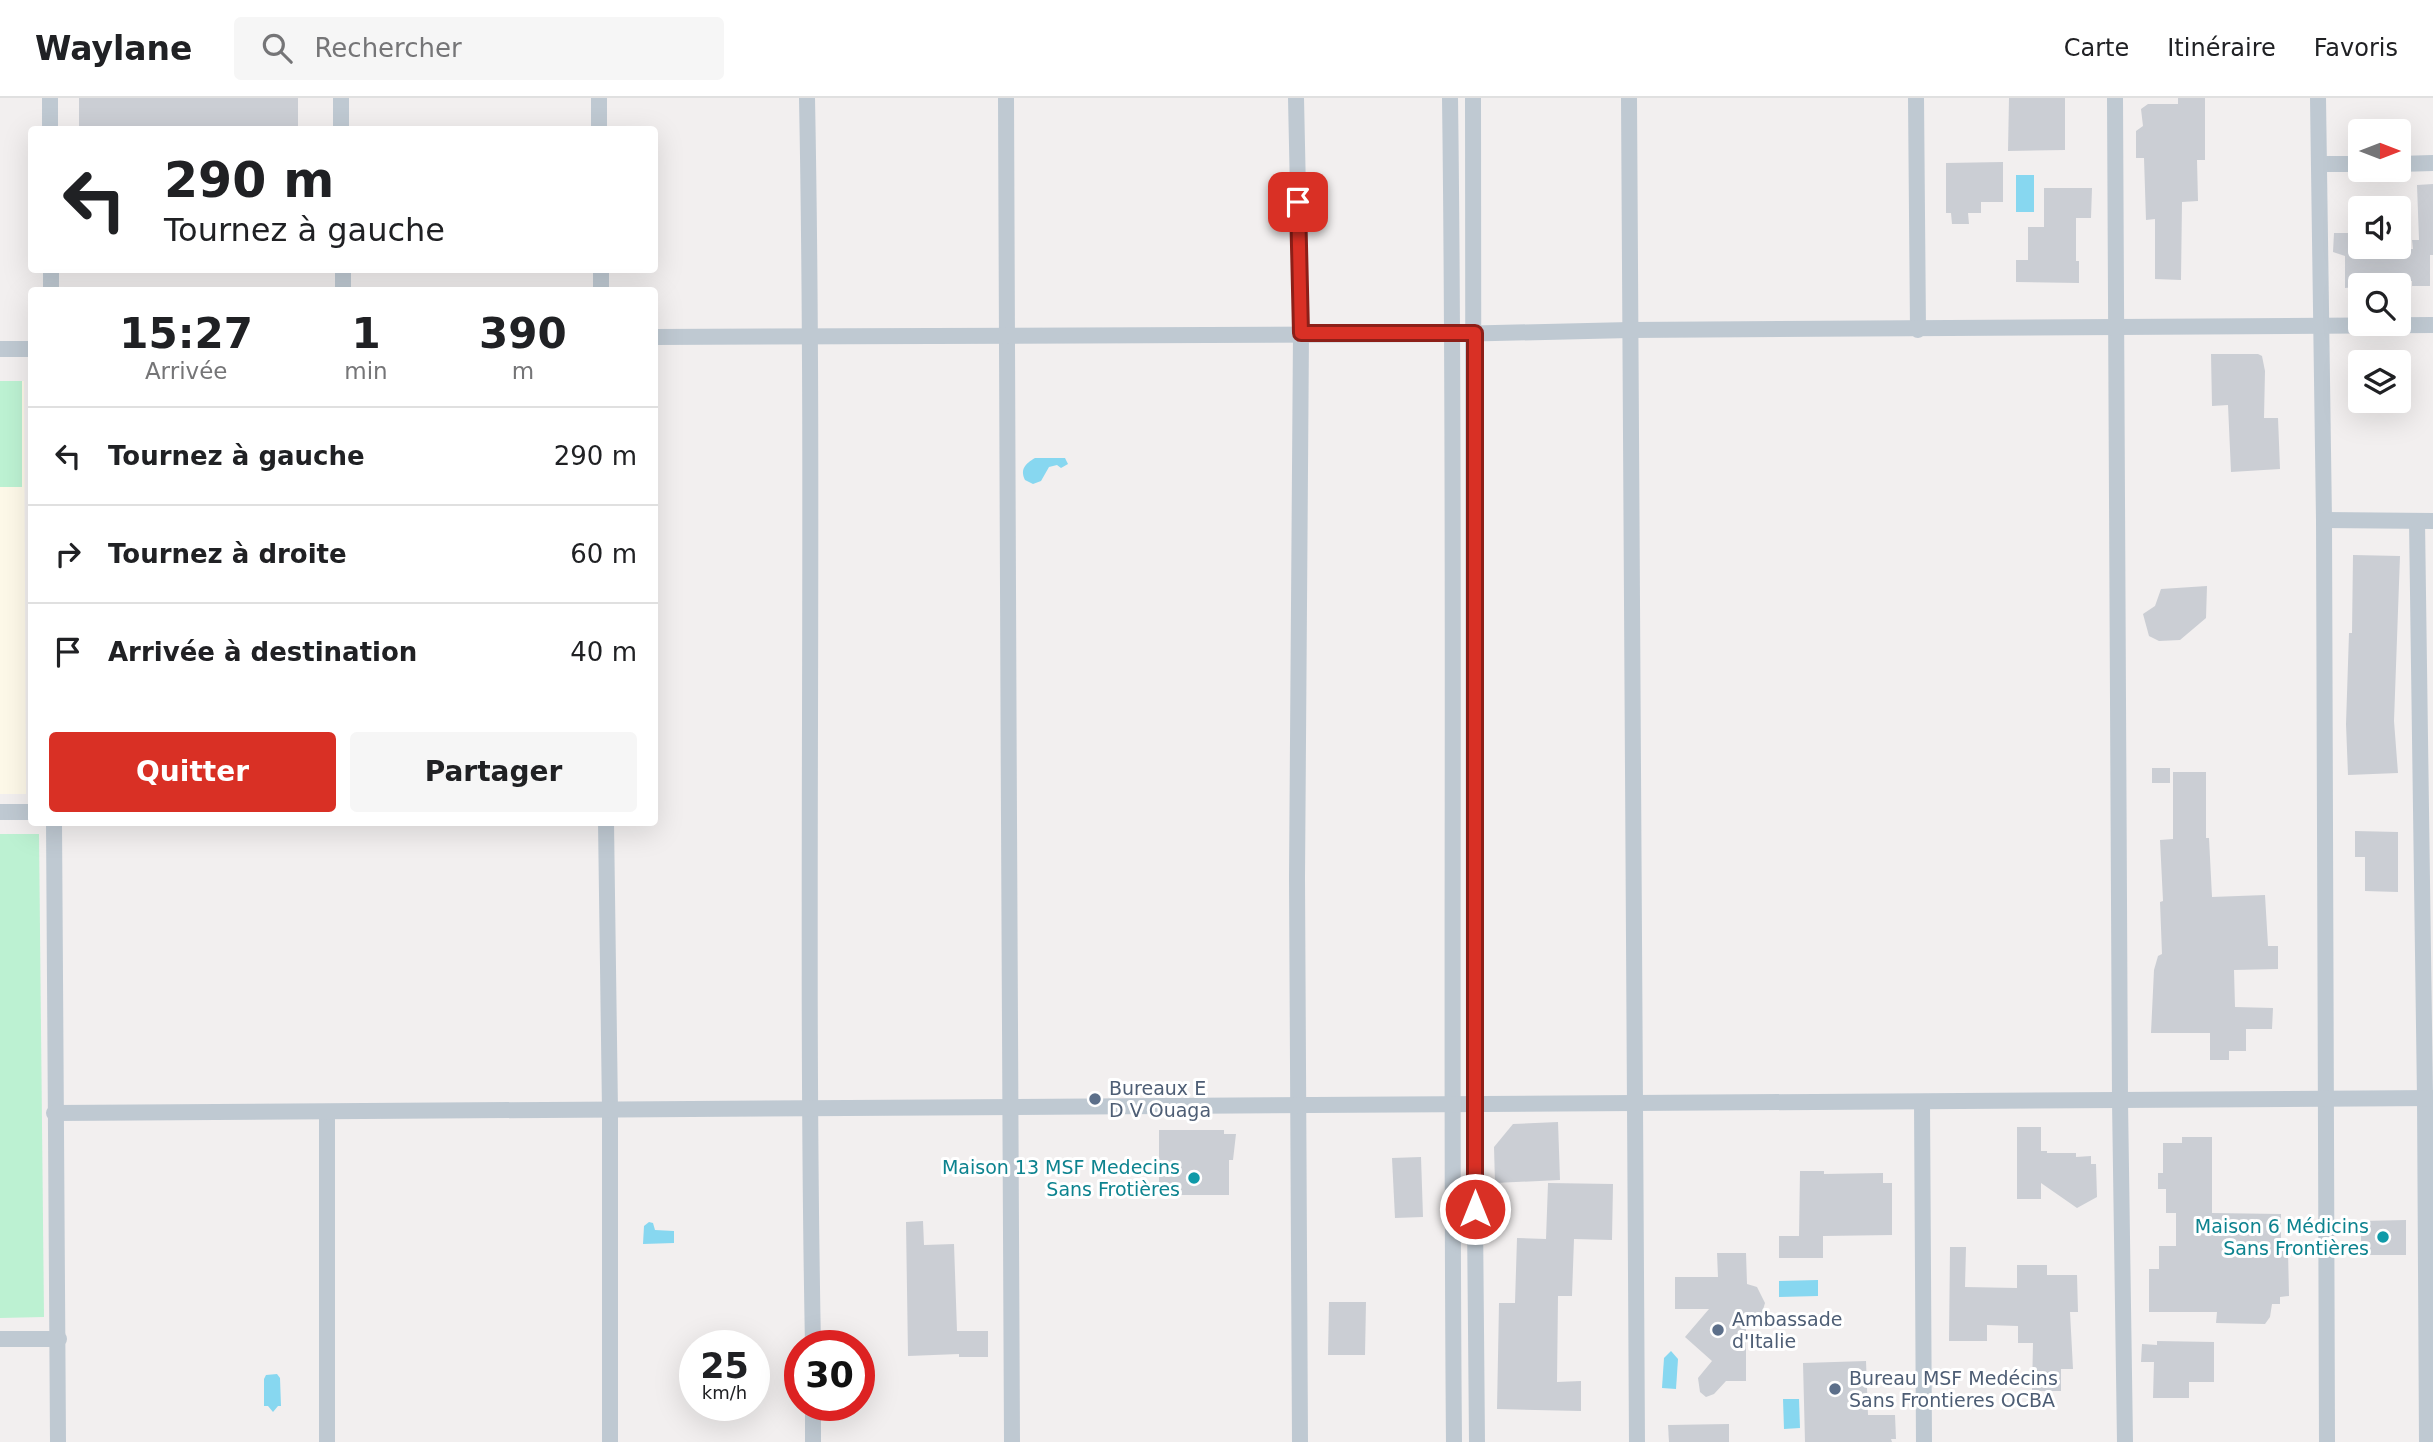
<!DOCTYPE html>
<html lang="fr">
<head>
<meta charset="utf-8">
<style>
	body { margin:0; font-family:"DejaVu Sans",sans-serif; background:#f6f6f6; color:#202124; height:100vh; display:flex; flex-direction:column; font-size:26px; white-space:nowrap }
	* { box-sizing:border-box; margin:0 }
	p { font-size:23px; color:#757577 }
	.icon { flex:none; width:38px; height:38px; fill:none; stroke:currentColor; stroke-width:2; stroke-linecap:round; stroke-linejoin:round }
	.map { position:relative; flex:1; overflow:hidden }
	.panel { position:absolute; left:28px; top:189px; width:630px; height:539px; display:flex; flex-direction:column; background:#fff; border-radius:7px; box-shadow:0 7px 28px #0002 }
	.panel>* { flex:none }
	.hud { position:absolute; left:28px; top:28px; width:630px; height:147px; border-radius:7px; box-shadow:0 7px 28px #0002; background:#fff; color:#202124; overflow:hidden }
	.needle { width:46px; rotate:90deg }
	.buttons { position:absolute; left:2348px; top:21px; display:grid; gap:14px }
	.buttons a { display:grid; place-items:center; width:63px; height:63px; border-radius:7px; background:#fff; box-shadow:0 7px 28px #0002; font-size:35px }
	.speed { position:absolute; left:679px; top:1232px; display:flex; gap:14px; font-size:35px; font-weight:700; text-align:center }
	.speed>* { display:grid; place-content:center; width:91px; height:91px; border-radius:50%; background:#fff; box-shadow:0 7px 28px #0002; line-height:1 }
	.speed small { font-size:18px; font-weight:400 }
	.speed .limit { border:10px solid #d22; background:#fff; color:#111 }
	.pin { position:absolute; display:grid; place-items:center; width:60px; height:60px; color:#fff; margin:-30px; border-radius:14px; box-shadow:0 4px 10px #0006 }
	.me { position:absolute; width:77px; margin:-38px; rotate:0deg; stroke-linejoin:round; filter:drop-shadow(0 0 5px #0008) }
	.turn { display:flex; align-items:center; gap:24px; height:147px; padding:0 21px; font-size:32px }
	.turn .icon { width:91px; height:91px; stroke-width:2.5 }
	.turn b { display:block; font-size:49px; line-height:60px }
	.eta { display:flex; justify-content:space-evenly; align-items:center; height:119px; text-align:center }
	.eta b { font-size:42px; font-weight:800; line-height:49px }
	.action { display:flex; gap:14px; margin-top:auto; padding:14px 21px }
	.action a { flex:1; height:80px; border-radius:7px; background:#d93025; color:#fff; font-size:28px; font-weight:800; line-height:80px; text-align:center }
	.action a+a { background:#f6f6f6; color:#202124 }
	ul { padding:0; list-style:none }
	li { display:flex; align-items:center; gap:21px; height:98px; padding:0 21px; border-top:2px solid #e0e0e0 }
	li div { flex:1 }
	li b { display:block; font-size:26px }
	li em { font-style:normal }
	header { display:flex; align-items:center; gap:42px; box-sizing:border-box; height:98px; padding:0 35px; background:#fff; border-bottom:2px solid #e0e0e0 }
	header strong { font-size:33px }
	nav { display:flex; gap:38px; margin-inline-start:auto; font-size:24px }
	.search { width:490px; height:63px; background:#f6f6f6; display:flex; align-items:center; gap:18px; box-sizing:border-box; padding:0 24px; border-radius:7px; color:#757577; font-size:26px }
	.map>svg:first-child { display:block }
</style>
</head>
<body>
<header>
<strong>Waylane</strong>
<div class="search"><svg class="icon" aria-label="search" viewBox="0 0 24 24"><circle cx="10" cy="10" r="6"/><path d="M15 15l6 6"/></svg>Rechercher</div>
<nav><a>Carte</a><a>Itinéraire</a><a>Favoris</a></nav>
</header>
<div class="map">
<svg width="2433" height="1344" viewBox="0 0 2433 1344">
	<rect width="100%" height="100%" fill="#f2efef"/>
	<polygon fill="#fdf8e8" points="0,283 24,283 26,696 0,696"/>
	<g fill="#bcf1d2">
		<rect x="0" y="283" width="22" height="106"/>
		<polygon points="0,736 39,736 44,1219 0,1220"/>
	</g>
	<g fill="#87d7f0">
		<polygon points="2034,77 2034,114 2016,114 2016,77"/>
		<path d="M1035 360H1065L1068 366 1061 370 1057 367 1049 369 1041 383 1033 386 1025 382C1020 371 1025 366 1035 360Z"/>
		<polygon points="649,1124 653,1125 655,1132 674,1133 674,1145 643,1146 644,1128"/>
		<polygon points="1818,1182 1818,1198 1779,1199 1779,1183"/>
		<polygon points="1671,1253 1678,1261 1676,1291 1662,1290 1664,1260"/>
		<polygon points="277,1276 280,1280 281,1308 278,1308 273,1314 268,1308 264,1308 264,1281 266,1277"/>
		<polygon points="1783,1301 1799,1301 1800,1330 1784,1331"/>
	</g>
	<g fill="#cbced4">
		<rect x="79" y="0" width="219" height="32"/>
		<polygon points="2009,0 2065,0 2065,52 2008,53"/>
		<polygon points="2178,0 2205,0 2205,62 2197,62 2198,103 2182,104 2181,182 2155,181 2155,121 2146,122 2144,60 2136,60 2136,33 2143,28 2141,11 2148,6 2178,6"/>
		<polygon points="2003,64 2003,104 1981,104 1981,115 1968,115 1969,126 1952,126 1951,115 1946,115 1946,65"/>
		<polygon points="2433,86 2433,157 2430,157 2430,188 2412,188 2412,183 2380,184 2380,187 2345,190 2345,158 2333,154 2334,135 2361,135 2361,149 2380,149 2380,152 2413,151 2412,142 2419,142 2417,87"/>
		<polygon points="2044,90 2092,90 2091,120 2076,120 2076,163 2079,163 2079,185 2016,184 2016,162 2028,162 2028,129 2044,129"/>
		<polygon points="2211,256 2258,256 2262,258 2265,273 2264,320 2278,320 2280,371 2231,374 2228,307 2212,308"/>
		<polygon points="2353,457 2400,458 2394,623 2398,675 2348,677 2346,626 2349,535 2352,535"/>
		<polygon points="2207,488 2206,520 2180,542 2159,543 2149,538 2143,516 2155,508 2161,491"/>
		<rect x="2152" y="670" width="18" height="15"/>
		<polygon points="2173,674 2206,674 2206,740 2209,740 2212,799 2265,797 2268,848 2278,848 2278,871 2234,872 2235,909 2273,910 2272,931 2246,931 2246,953 2229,953 2229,962 2210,962 2210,935 2151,935 2154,872 2158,858 2162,856 2160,804 2163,803 2160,742 2173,741"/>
		<polygon points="2355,733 2398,734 2398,794 2365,793 2365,759 2355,759"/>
		<polygon points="1558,1024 1560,1082 1495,1085 1494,1049 1513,1026"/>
		<polygon points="2017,1029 2041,1029 2041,1053 2047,1053 2047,1055 2076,1055 2076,1059 2091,1058 2091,1066 2096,1066 2097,1099 2077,1110 2041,1085 2041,1101 2017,1101"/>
		<polygon points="1159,1032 1224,1032 1224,1036 1236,1036 1233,1062 1229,1062 1229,1097 1159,1097"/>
		<polygon points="2182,1039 2212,1039 2212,1115 2281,1116 2281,1148 2288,1152 2289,1198 2280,1199 2280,1206 2272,1206 2270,1219 2265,1226 2216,1225 2217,1214 2149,1214 2149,1171 2159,1171 2159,1148 2176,1148 2176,1115 2166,1115 2166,1091 2158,1091 2158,1075 2163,1075 2163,1045 2182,1045"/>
		<polygon points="1421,1059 1423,1119 1395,1120 1392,1060"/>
		<polygon points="1800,1073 1824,1073 1824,1076 1883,1075 1883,1085 1892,1085 1892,1137 1823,1138 1823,1160 1779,1160 1779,1138 1799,1138"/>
		<polygon points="1548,1085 1613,1086 1612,1142 1574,1141 1572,1198 1558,1198 1557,1284 1581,1283 1581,1313 1497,1311 1499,1205 1515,1205 1517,1140 1546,1141"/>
		<polygon points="2406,1122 2406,1157 2364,1157 2364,1145 2361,1145 2361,1123"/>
		<polygon points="923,1123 924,1147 954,1146 957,1233 988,1233 988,1259 959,1259 959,1256 908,1258 906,1124"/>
		<polygon points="1950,1149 1966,1149 1965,1189 2017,1190 2017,1167 2047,1167 2047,1177 2077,1177 2078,1214 2070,1214 2073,1271 2061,1271 2061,1293 2032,1293 2033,1245 2018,1245 2018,1228 1987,1227 1987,1243 1949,1243"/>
		<polygon points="1717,1155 1746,1155 1747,1186 1757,1189 1765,1205 1762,1215 1746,1230 1746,1283 1726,1283 1714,1296 1706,1299 1700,1294 1698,1280 1712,1263 1685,1239 1709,1211 1675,1211 1675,1179 1718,1179"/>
		<polygon points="1329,1204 1366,1204 1365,1257 1328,1257"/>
		<polygon points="2157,1243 2214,1244 2214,1284 2189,1284 2189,1300 2153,1300 2154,1264 2141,1264 2142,1246 2157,1247"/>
		<polygon points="1866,1263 1868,1317 1895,1317 1896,1341 1891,1341 1892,1344 1805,1344 1803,1265"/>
		<polygon points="1729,1326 1729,1344 1669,1344 1668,1327"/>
	</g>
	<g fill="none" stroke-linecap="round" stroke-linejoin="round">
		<g stroke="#bfc9d2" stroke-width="16">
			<polyline points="50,0 50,32"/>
			<polyline points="341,0 341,32"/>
			<polyline points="599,0 599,32"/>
			<path d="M807 0C815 416 805 832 813 1248"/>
			<path d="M1006 0C1011 448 1006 896 1012 1344"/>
			<polyline points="1296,0 1301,235 1297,780 1300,1344"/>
			<path d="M1450 0C1456 448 1450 896 1454 1344"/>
			<polyline points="1473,0 1474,1007 1477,1344"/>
			<polyline points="1629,0 1637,1344"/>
			<polyline points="1916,0 1918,232"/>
			<polyline points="2115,0 2120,1003 2125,1344"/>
			<polyline points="2318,0 2324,422 2327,1344"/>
			<polyline points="2319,66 2361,66"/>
			<polyline points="2399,66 2433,65"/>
			<polyline points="51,172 51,192"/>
			<polyline points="343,172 343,192"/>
			<polyline points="601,172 601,192"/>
			<polyline points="654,239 1453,236 1630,232 2433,227"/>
			<polyline points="0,251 32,251"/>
			<polyline points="2324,422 2433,423"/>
			<polyline points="2417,423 2425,1000 2427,1344"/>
			<polyline points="0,714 32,714"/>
			<polyline points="54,724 58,1344"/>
			<polyline points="606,724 610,1013 610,1344"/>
			<polyline points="1922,1004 1924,1344"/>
			<polyline points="327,1014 327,1344"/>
			<polyline points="54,1015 2433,1000"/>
			<polyline points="0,1241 59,1241"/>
			<polyline points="813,1307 813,1344"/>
		</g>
	</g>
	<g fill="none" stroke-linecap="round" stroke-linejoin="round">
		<defs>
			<polyline id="route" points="1298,104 1301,235 1475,235 1475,1111"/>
		</defs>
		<use href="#route" stroke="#8d1f18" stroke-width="18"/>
		<use href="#route" stroke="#d93025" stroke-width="12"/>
	</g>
	<g fill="#5c6f8a" stroke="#fff" stroke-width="2.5">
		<circle cx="1095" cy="1001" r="7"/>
		<circle cx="1718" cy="1232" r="7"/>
		<circle cx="1835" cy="1291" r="7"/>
	</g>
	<g fill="#0f9aa8" stroke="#fff" stroke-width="2.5">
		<circle cx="1194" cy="1080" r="7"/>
		<circle cx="2383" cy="1139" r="7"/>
	</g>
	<g text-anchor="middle" stroke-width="6" stroke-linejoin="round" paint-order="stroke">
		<g font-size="19" fill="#4e5e75" stroke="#fff" text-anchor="start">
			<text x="1109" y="997">Bureaux E<tspan x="1109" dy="22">D V Ouaga</tspan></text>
			<text x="1732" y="1228">Ambassade<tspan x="1732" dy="22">d'Italie</tspan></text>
			<text x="1849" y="1287">Bureau MSF Medécins<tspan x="1849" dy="22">Sans Frontieres OCBA</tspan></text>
		</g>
		<g font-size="19" fill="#0d838f" stroke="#fff" text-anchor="end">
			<text x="1180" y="1076">Maison 13 MSF Medecins<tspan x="1180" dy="22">Sans Frotières</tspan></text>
			<text x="2369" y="1135">Maison 6 Médicins<tspan x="2369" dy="22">Sans Frontières</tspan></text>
		</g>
	</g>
</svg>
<div class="buttons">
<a><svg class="needle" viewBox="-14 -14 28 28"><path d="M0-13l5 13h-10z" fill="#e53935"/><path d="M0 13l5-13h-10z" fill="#757577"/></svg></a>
<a><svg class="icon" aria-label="sound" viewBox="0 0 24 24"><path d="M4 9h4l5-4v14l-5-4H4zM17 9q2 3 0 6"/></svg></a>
<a><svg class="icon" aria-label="search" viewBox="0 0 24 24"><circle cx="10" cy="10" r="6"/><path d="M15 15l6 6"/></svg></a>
<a><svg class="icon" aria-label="layers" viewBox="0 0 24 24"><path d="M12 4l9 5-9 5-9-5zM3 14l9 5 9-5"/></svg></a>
</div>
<div class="speed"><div>25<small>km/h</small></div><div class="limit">30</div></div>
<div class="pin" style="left:1298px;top:104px;background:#d93025"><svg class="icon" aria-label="arrive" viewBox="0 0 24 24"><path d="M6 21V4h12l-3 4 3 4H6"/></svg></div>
<svg class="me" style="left:1475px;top:1111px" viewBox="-20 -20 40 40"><circle r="17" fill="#d93025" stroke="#fff" stroke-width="3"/><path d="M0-11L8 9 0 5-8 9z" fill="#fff"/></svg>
<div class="hud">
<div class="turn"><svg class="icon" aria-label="left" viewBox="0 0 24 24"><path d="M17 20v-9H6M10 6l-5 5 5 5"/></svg><div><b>290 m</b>Tournez à gauche</div></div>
</div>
<section class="panel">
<div class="eta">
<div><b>15:27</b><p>Arrivée</p></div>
<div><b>1</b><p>min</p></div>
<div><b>390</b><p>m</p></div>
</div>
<ul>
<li><svg class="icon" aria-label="left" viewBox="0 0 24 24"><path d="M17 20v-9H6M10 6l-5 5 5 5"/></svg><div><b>Tournez à gauche</b></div><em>290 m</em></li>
<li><svg class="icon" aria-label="right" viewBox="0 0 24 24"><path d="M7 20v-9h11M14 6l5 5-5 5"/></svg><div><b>Tournez à droite</b></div><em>60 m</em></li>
<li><svg class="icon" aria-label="arrive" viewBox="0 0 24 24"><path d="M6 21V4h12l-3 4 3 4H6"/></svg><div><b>Arrivée à destination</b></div><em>40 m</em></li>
</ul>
<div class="action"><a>Quitter</a><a>Partager</a></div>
</section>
</div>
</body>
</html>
